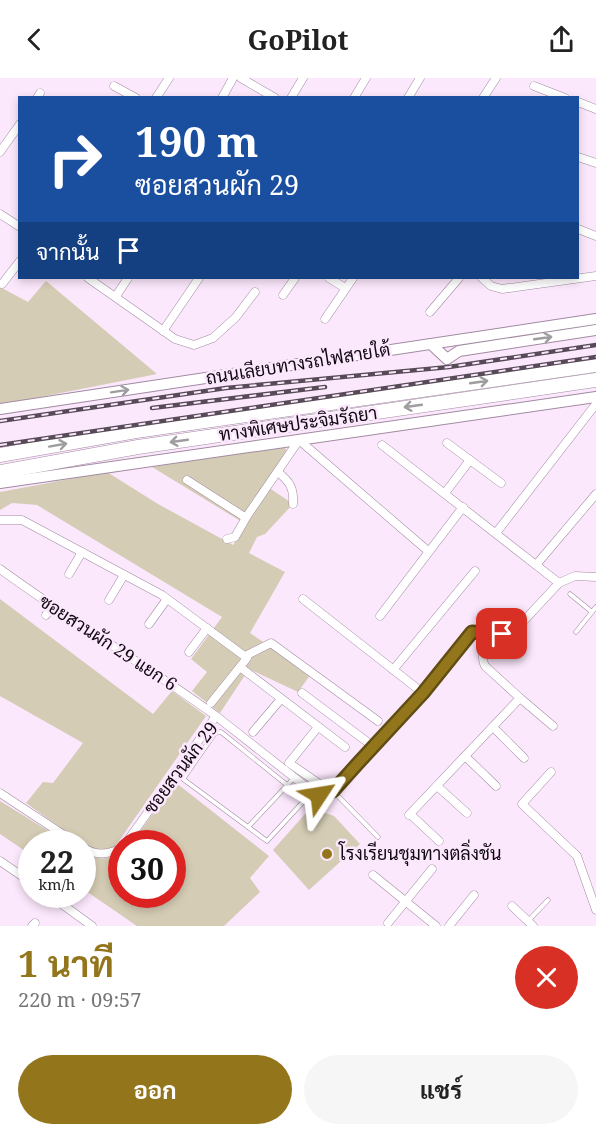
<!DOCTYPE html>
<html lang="th">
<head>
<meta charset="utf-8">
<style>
	body { margin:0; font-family:"Noto Serif",Sarabun,serif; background:#f6f6f6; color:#222; height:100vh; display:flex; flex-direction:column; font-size:22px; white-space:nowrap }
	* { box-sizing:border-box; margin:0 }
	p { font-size:20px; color:#767676 }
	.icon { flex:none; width:33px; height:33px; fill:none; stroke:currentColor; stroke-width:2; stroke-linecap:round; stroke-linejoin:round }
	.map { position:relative; height:848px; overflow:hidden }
	.sheet { display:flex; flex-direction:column; background:#fff; flex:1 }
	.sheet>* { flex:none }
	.top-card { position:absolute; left:18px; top:18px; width:561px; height:183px; border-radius:0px; box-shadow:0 3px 9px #0003; background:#1a4fa0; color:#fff; overflow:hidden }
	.speed { position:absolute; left:18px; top:752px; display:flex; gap:12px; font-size:30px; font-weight:700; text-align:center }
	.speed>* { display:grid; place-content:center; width:78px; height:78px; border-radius:50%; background:#fff; box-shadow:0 3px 9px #0003; line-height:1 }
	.speed small { font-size:15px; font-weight:400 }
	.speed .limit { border:9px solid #d22; background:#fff; color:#111 }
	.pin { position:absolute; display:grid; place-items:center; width:51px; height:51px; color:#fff; margin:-26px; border-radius:12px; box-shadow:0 3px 9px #0006 }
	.me { position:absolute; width:66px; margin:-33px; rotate:57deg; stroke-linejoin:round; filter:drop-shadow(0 0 4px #0008) }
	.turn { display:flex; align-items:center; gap:21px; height:126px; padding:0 18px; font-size:27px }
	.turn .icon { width:78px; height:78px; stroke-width:2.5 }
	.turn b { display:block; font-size:42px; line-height:51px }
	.then { display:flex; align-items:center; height:57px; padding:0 18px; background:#0003; gap:12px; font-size:22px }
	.round { display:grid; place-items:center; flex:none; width:63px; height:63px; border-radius:32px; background:#f6f6f6 }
	.headline { display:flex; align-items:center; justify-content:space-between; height:102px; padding:0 18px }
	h1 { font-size:36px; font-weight:700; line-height:45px; color:#93761c }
	.cta { display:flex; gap:12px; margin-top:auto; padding:12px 18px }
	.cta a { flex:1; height:69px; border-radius:36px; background:#93761c; color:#fff; font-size:24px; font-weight:700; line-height:69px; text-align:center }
	.cta a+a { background:#f6f6f6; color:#222 }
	header { display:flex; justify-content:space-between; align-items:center; height:78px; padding:0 18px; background:#fff; font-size:27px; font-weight:700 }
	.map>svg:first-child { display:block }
</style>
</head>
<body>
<header><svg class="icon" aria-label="back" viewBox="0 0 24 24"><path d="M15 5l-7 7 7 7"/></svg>GoPilot<svg class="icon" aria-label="share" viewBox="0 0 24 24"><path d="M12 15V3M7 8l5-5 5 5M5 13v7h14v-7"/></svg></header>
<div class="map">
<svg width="596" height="848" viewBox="0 0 596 848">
	<rect width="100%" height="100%" fill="#fce8fc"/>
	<g fill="#d5ccb5">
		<polygon points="46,203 157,296 0,327 0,209 28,224"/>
		<polygon points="285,369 287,375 265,407 293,426 265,456 257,459 249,475 285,494 250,555 311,596 298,614 249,591 220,635 192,613 207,594 191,581 222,539 37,427 12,425 0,432 0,414 107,394 158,426 233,467 247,447 152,389"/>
		<polygon points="0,521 153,636 172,613 206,638 114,770 97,776 26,725 43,704 53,705 83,665 0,618"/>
		<path d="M175 704 269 778 250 800 260 814 224 848H137L83 811V774C95 782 108 782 121 775L122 816H172V765H132Z"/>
		<polygon points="0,723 68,765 32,765 31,777 0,756"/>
		<polygon points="320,733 334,738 360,766 309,812 273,772 306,735"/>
	</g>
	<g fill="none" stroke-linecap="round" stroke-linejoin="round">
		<defs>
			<g id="service">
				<polyline points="570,516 592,534"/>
				<polyline points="576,554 596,529"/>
				<polyline points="294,700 248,749 267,763 302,725"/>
				<polyline points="333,713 378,759"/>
				<polyline points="248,749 183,701 215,655 221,654 287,707"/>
				<polyline points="528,843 548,822"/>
			</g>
			<g id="minor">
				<polyline points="241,0 275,20"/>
				<polyline points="114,8 136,20"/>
				<polyline points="534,8 565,20"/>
				<polyline points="37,20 40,15"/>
				<polyline points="156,20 169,0"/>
				<polyline points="222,20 233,0"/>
				<polyline points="291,20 303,0"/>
				<polyline points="354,20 366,0"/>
				<polyline points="408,20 420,0"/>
				<polyline points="483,20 496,0"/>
				<polyline points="578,24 596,31"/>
				<polyline points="0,74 20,46"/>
				<polyline points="578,79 596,85"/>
				<polyline points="0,136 20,149"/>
				<polyline points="578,151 596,158"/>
				<polyline points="88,200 175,261 194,267 213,260 236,239 255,214"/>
				<polyline points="329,200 345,210"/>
				<polyline points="482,200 491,208 502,211 596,198"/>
				<polyline points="2,206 20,183"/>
				<polyline points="283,217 295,200"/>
				<polyline points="116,218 128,200"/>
				<polyline points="430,234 459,200"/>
				<polyline points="325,241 353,200"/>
				<polyline points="163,253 199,200"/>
				<polyline points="447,365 501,405"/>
				<polyline points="382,367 559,505"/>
				<path d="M278 394C290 404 294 410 293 426"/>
				<polyline points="187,402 243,438 247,438 299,362 428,473"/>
				<polyline points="445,415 470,382"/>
				<polyline points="0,442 22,442 162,517 247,580 211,625"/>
				<polyline points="496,455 596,326"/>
				<polyline points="227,461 235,459 247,438"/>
				<polyline points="536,487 596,416"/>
				<path d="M0 491C71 543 146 587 216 638"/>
				<polyline points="69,496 82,474"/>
				<polyline points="303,521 423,615"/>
				<polyline points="109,522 124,497"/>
				<polyline points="46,537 51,529"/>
				<polyline points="380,538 463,429"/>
				<polyline points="149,546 167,521"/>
				<polyline points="189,574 207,550"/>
				<polyline points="245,578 271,565 378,643"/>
				<polyline points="240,589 345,669"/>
				<polyline points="393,592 475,493"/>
				<polyline points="302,615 374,669"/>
				<polyline points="520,620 553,648"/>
				<polyline points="318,649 289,685 318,705"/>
				<polyline points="493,649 524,680"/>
				<polyline points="253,654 281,621"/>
				<polyline points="465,678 496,708"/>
				<polyline points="551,694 522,726 577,778 596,832"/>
				<polyline points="437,708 467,735"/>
				<polyline points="0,715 76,765"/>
				<polyline points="410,736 439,763"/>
				<path d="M409 737 520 620 485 588C479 576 487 567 493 556"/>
				<polyline points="126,765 216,638 314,715 319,716 333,713 423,615 472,554 502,556 519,548 559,505 575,498 596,499"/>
				<path d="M82 769C96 778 107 777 122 770"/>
				<polyline points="0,783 32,805"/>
				<polyline points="373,797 436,848"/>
				<polyline points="48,816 92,848"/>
				<polyline points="512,828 533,848"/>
				<polyline points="388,845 432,791"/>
				<polyline points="32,848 35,845"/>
				<polyline points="449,848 474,817"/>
			</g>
			<g id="secondary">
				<polyline points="431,266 447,281 459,273 596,252"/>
				<polyline points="0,331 596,241"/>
				<polyline points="0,405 596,319"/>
			</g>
			<g id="motorway">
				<polyline points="0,377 136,353 596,287"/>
				<polyline points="0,394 138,369 596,302"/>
			</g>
		</defs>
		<use href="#service" stroke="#a18aa1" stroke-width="5"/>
		<use href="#minor" stroke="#a18aa1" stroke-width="9"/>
		<use href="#secondary" stroke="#a18aa1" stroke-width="12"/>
		<use href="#motorway" stroke="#a18aa1" stroke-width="15"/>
		<use href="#service" stroke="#fff" stroke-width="4"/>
		<use href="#minor" stroke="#fff" stroke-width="8"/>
		<use href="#secondary" stroke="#fff" stroke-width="10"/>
		<use href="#motorway" stroke="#fff" stroke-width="14"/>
		<defs>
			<g id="rail">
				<polyline points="152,330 325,309"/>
				<polyline points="0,343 226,310 449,289 596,267"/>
				<polyline points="0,367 596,279"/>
			</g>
		</defs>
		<use href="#rail" stroke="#564b56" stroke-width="4.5"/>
		<use href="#rail" stroke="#fce8fc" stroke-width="2" stroke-dasharray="7" stroke-linecap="butt"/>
	</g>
	<defs><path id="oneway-shaft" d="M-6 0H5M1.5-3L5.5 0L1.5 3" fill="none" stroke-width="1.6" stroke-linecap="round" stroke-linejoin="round" transform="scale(1.5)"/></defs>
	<g stroke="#a09da0">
		<use href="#oneway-shaft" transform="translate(543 260) rotate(-8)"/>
		<use href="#oneway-shaft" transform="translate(479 304) rotate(-8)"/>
		<use href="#oneway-shaft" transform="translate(120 313) rotate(-9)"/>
		<use href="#oneway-shaft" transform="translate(413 328) rotate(172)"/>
		<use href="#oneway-shaft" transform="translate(179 363) rotate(172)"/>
		<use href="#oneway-shaft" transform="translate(58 367) rotate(-10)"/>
	</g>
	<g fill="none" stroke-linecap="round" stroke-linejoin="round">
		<defs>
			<polyline id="route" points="319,717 333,713 360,683 423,615 472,554 502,556"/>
		</defs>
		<use href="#route" stroke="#604d12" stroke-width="15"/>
		<use href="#route" stroke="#93761c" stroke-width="10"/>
	</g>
	<circle fill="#93761c" stroke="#fce8fc" stroke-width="2" cx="327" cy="776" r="6"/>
	<g text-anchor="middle" stroke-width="5" stroke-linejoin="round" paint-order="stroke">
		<g font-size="18" fill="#110911" stroke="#fce8fc">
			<text transform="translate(298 286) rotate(-9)" y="6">ถนนเลียบทางรถไฟสายใต้</text>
			<text transform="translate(298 346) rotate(-8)" y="6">ทางพิเศษประจิมรัถยา</text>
			<text transform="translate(108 565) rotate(33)" y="6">ซอยสวนผัก 29 แยก 6</text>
			<text transform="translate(181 690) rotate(-53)" y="6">ซอยสวนผัก 29</text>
		</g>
		<g font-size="18" fill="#110911" stroke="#fce8fc" text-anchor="start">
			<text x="339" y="782">โรงเรียนชุมทางตลิ่งชัน</text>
		</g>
	</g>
</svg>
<div class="speed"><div>22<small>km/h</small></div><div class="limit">30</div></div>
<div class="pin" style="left:502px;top:556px;background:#d93025"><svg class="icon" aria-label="arrive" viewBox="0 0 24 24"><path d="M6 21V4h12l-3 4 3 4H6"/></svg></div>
<svg class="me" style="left:319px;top:717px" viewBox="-20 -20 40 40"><path d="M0-17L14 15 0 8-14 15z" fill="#93761c" stroke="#fff" stroke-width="4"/></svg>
<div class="top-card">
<div class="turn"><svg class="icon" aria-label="right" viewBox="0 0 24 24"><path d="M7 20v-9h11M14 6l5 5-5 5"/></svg><div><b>190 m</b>ซอยสวนผัก 29</div></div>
<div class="then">จากนั้น<svg class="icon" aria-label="arrive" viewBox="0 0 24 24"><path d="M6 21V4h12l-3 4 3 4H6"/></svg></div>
</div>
</div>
<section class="sheet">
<div class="headline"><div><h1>1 นาที</h1><p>220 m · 09:57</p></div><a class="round" style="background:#d93025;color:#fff"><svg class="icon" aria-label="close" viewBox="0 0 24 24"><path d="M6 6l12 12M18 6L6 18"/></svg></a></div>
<div class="cta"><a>ออก</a><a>แชร์</a></div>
</section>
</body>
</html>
